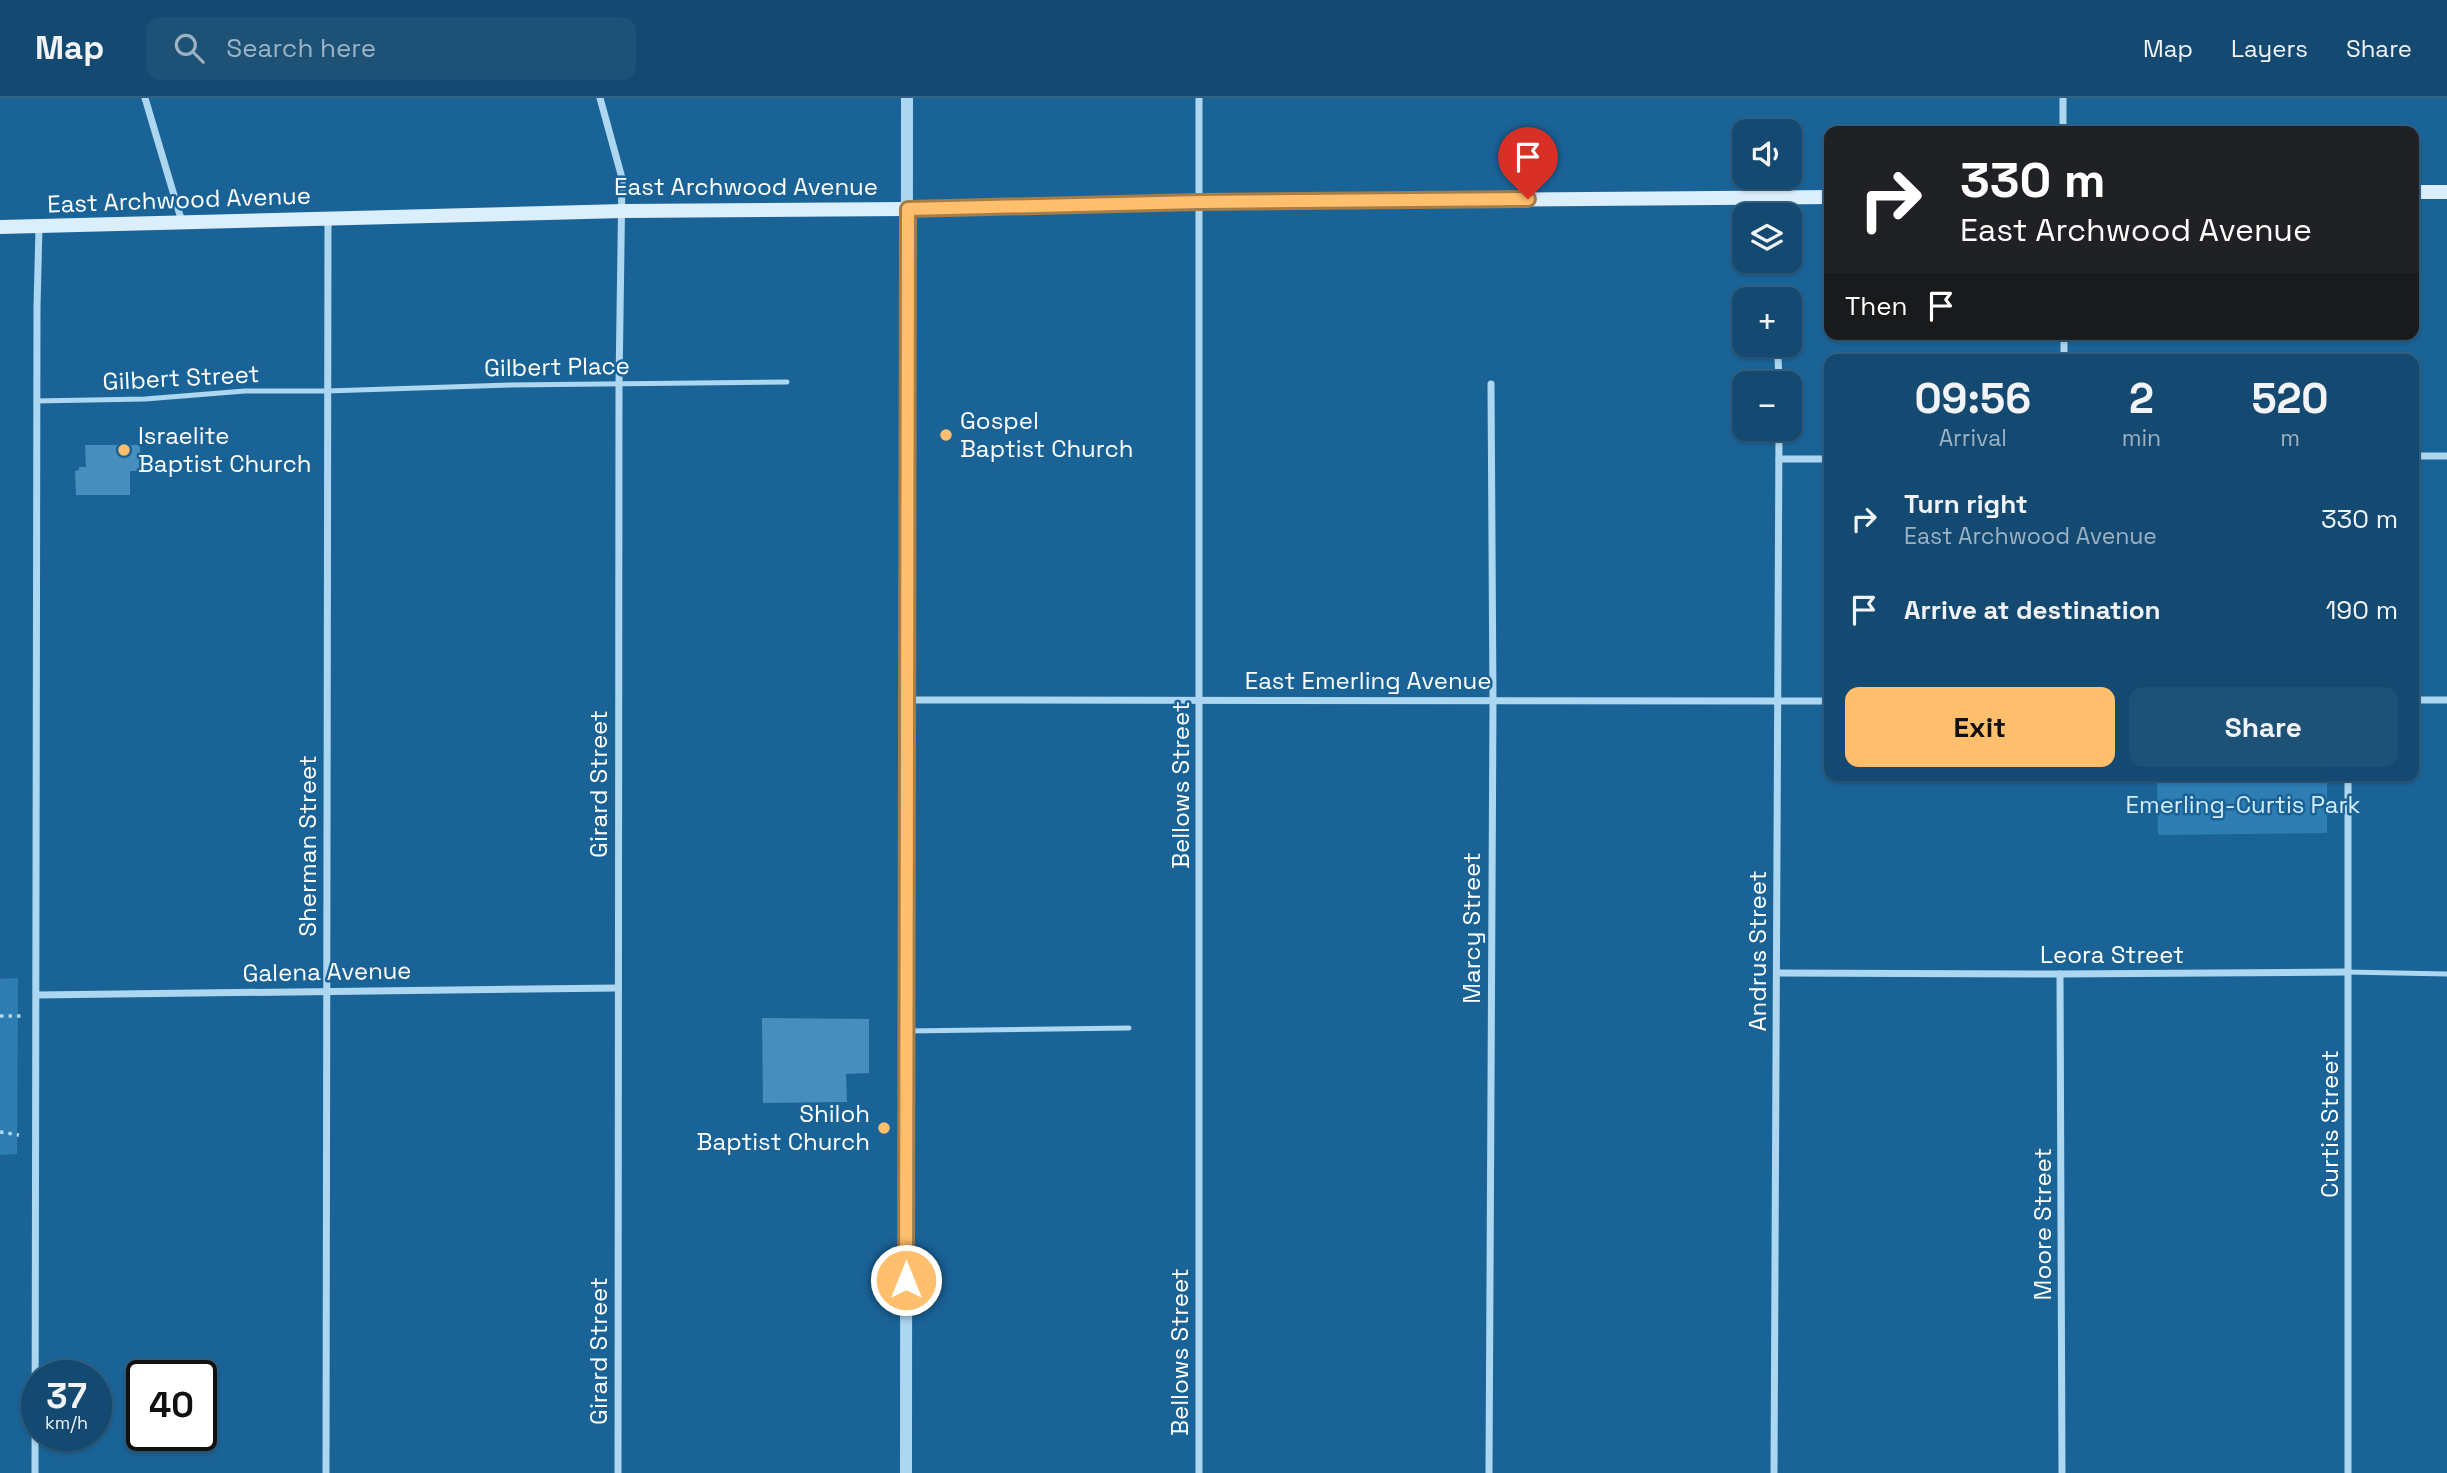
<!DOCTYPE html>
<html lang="en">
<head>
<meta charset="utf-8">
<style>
	body { margin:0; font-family:"Space Grotesk",sans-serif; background:#1d5176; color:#f1f3f6; height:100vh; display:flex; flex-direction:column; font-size:26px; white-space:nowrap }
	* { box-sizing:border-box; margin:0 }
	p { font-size:23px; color:#9db3c3 }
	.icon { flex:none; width:38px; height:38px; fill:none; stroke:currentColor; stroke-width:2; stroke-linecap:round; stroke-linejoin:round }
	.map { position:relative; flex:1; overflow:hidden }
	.drawer { position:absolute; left:1824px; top:256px; width:595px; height:427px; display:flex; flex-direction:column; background:#144a71; border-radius:14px; box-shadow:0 2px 5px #0004,0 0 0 2px #336284 }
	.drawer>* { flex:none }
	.top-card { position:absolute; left:1824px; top:28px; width:595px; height:214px; border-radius:14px; box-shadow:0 2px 5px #0004,0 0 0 2px #336284; background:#202124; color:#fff; overflow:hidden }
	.tools { position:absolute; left:1732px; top:21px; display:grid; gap:14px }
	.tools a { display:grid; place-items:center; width:70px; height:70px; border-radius:14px; background:#144a71; box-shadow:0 2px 5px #0004,0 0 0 2px #336284; font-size:35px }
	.speed { position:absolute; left:21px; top:1262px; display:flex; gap:14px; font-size:35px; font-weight:700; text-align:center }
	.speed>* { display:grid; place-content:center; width:91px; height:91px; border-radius:50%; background:#144a71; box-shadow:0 2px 5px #0004,0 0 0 2px #336284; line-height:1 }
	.speed small { font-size:18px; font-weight:400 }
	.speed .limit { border:4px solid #111; border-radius:10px; background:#fff; color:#111 }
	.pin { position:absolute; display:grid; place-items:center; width:60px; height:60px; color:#fff; margin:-72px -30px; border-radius:50% 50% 50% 0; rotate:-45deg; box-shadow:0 0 7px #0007 }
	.pin .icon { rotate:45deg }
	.me { position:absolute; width:77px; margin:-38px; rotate:0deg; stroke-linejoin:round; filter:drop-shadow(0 0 5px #0008) }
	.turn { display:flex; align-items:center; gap:24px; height:147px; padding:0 21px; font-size:32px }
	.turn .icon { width:91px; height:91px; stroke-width:2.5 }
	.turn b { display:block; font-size:49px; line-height:60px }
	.then { display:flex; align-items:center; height:66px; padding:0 21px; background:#0003; gap:14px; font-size:26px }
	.eta { display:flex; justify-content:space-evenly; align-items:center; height:119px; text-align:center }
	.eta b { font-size:42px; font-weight:800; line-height:49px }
	.cta { display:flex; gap:14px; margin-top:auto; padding:14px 21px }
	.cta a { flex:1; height:80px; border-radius:14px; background:#ffbf6d; color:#111; font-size:28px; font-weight:800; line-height:80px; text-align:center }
	.cta a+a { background:#1d5176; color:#f1f3f6 }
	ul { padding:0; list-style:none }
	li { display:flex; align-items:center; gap:21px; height:91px; padding:0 21px }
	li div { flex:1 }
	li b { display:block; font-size:26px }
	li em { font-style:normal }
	header { display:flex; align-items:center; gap:42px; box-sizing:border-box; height:98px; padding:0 35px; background:#144a71; border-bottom:2px solid #336284 }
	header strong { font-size:33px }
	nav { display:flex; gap:38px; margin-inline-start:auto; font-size:24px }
	.search { width:490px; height:63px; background:#1d5176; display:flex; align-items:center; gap:18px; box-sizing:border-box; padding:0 24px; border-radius:14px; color:#9db3c3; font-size:26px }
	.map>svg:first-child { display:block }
</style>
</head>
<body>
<header>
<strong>Map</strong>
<div class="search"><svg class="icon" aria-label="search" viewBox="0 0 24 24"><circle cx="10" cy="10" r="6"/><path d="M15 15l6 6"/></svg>Search here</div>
<nav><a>Map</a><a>Layers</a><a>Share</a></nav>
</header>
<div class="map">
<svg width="2447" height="1375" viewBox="0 0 2447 1375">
	<rect width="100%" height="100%" fill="#1a6397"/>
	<g fill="#2e7eb4">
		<polygon points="2157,677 2327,677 2327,735 2158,737"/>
		<polygon points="18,880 17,1056 0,1057 0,881"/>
	</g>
	<g fill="#478ebf">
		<polygon points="85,347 140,347 140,373 130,373 130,397 76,397 75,373 79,372 79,369 86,369"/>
		<polygon points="762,920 869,921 869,975 846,976 847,1004 763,1005"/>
	</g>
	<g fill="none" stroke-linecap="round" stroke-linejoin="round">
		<g stroke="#add6f0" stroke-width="3.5" stroke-dasharray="3.5 5" stroke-linecap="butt">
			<polyline points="0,918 24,918"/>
			<polyline points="0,1034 19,1037"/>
		</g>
		<g stroke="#add6f0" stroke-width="5">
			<polyline points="36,303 145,301 245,293 327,293 510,287 787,284"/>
			<polyline points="2347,874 2447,876"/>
			<polyline points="907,933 1129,930"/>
		</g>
		<g stroke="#add6f0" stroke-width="7">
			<polyline points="145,0 182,124"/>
			<polyline points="600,0 622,80 619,286 618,1375"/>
			<polyline points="1199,0 1199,1375"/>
			<polyline points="2063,0 2063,33"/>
			<polyline points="2064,236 2064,261"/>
			<polyline points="1778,259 1779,285"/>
			<polyline points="2413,358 2447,358"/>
			<polyline points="1779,361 1829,361"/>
			<polyline points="908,602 1829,603"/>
			<polyline points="2413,602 2447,602"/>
			<polyline points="1777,875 2060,876 2347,874"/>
			<polyline points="2060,876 2062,1375"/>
			<polyline points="37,897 618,890"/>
			<polyline points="35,1375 37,209 39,129"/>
			<polyline points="326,1375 328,120"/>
			<polyline points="1489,1375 1493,603 1491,286"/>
			<polyline points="1774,1375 1779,331"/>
			<polyline points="2348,1375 2348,677"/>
		</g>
		<polyline stroke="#add6f0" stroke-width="12" points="906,1375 907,0"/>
		<g stroke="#dbeefb" stroke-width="14">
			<polyline points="2413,94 2447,94"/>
			<polyline points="0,129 623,113 908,111 1199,104 1829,99"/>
		</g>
	</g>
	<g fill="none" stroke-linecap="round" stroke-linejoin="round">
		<defs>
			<polyline id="route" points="906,1182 908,111 1199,104 1528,101"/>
		</defs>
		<use href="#route" stroke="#a67c47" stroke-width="18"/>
		<use href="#route" stroke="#ffbf6d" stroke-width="12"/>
	</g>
	<g fill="#ffbf6d" stroke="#1a6397" stroke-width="2.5">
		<circle cx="946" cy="337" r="7"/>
		<circle cx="124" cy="352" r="7"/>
		<circle cx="884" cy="1030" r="7"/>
	</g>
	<g text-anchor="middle" stroke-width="5" stroke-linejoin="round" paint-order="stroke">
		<g font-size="24" fill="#fff" stroke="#1a6397">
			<text x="746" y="97">East Archwood Avenue</text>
			<text transform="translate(179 102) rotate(-2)" y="8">East Archwood Avenue</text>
			<text transform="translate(557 269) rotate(-1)" y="8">Gilbert Place</text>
			<text transform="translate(181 280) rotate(-3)" y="8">Gilbert Street</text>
			<text x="1368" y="591">East Emerling Avenue</text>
			<text transform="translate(599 686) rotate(-90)" y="8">Girard Street</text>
			<text transform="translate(1181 687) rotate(-90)" y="8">Bellows Street</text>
			<text transform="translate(308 748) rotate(-90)" y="8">Sherman Street</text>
			<text transform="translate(1472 830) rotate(-90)" y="8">Marcy Street</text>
			<text transform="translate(1758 853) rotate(-90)" y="8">Andrus Street</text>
			<text x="2112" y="865">Leora Street</text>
			<text transform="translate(327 874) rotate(-1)" y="8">Galena Avenue</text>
			<text transform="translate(2330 1026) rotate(-90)" y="8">Curtis Street</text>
			<text transform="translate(2043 1126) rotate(-90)" y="8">Moore Street</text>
			<text transform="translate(599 1253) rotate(-90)" y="8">Girard Street</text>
			<text transform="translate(1180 1254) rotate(-90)" y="8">Bellows Street</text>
		</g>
		<g font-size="24" fill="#fff" stroke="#1a6397" text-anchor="start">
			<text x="960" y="331">Gospel<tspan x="960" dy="28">Baptist Church</tspan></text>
			<text x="138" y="346">Israelite<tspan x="138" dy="28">Baptist Church</tspan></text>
			<text x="870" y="1024" text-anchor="end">Shiloh<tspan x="870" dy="28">Baptist Church</tspan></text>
		</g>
		<g font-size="24" fill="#d4ecfb" stroke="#1a6397">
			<text x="2243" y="715">Emerling-Curtis Park</text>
		</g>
	</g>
</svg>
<div class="tools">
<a><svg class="icon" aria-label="sound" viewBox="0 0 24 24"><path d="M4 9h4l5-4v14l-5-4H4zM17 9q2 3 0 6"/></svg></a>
<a><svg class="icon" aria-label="layers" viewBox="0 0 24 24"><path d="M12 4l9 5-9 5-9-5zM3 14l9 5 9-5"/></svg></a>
<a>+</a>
<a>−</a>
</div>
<div class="speed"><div>37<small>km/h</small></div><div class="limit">40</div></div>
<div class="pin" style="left:1528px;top:101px;background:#d93025"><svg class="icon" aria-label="arrive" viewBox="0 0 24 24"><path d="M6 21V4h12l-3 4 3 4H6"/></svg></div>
<svg class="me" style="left:906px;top:1182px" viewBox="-20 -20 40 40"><circle r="17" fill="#ffbf6d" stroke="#fff" stroke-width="3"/><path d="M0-11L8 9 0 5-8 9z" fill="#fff"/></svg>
<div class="top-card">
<div class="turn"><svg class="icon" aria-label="right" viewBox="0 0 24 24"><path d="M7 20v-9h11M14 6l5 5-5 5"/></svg><div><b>330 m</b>East Archwood Avenue</div></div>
<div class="then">Then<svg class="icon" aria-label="arrive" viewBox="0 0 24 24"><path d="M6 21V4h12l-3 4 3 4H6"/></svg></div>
</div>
<section class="drawer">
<div class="eta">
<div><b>09:56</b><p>Arrival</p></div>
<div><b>2</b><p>min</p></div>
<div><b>520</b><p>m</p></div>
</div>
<ul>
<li><svg class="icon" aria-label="right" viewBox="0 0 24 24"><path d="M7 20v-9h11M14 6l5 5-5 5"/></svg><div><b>Turn right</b><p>East Archwood Avenue</p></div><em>330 m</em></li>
<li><svg class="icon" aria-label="arrive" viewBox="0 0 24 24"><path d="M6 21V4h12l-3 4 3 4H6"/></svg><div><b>Arrive at destination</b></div><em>190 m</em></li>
</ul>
<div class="cta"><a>Exit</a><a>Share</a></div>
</section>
</div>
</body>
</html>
